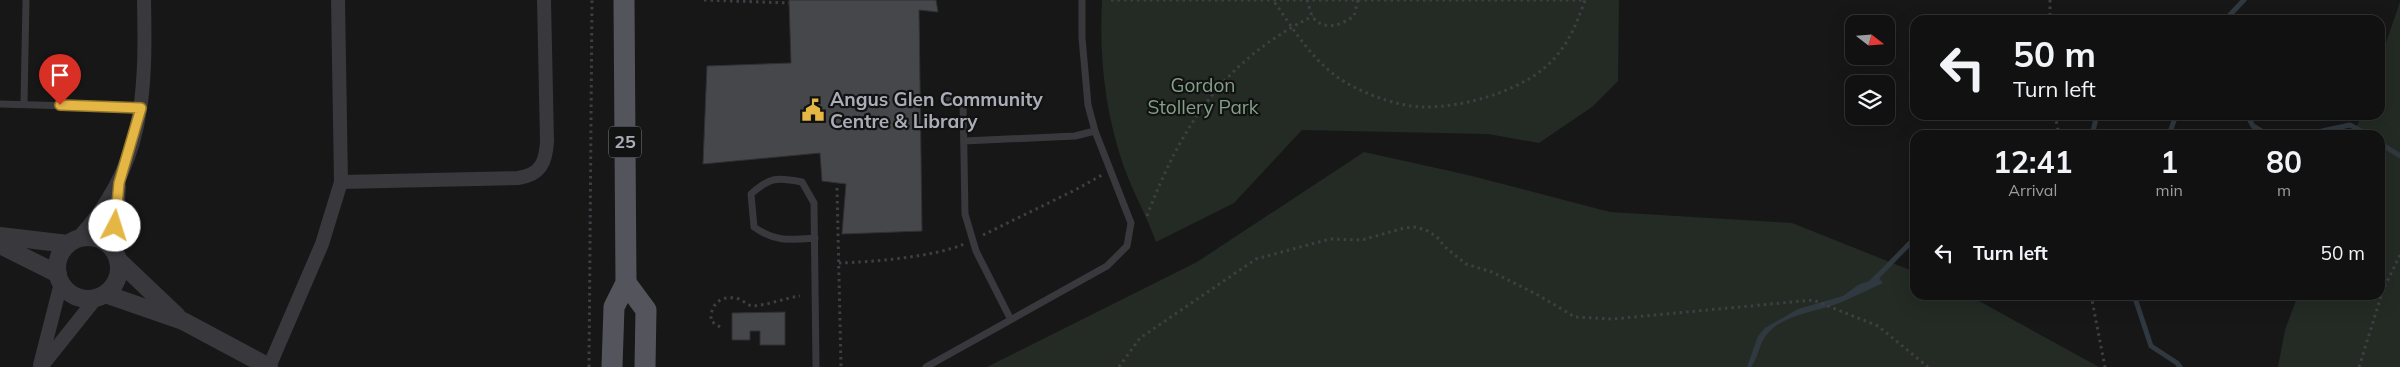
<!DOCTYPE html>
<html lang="en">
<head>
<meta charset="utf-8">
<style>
	body { margin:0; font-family:Mulish,sans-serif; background:#1a1a1b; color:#f1f3f6; height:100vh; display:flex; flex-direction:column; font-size:19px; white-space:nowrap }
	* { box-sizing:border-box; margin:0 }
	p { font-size:16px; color:#9c9d9f }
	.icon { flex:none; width:28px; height:28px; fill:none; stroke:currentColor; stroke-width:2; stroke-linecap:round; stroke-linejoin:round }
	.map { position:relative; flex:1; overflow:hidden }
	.side { position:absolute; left:1910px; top:130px; width:475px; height:170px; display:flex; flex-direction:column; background:#111112; border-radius:15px; box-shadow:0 5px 20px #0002,0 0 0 1px #303132 }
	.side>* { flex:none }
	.hud { position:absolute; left:1910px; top:15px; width:475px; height:105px; border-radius:15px; box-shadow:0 5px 20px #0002,0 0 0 1px #303132; background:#111112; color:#f1f3f6; overflow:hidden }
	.needle { width:32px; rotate:107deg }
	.fabs { position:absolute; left:1845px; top:15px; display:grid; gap:10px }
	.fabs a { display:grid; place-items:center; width:50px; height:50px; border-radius:10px; background:#111112; box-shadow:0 5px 20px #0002,0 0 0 1px #303132; font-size:25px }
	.pin { position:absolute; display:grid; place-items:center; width:42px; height:42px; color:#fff; margin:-51px -21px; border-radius:50% 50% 50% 0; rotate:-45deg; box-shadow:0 0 5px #0007 }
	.pin .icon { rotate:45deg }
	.me { position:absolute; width:55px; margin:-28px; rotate:5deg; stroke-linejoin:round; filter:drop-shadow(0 0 4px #0008) }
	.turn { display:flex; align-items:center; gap:18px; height:105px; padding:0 20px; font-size:22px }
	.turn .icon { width:65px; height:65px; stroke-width:2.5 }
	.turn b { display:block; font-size:35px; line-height:42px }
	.eta { display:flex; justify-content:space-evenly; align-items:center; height:85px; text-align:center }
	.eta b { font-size:30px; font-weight:700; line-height:35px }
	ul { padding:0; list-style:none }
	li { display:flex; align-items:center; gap:15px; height:75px; padding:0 20px }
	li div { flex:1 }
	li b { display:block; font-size:19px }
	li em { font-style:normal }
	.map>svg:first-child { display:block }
</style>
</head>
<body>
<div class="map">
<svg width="2400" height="367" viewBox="0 0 2400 367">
	<rect width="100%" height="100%" fill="#171718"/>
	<g fill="#232b24">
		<path d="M1102 0H1619L1618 81 1592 107 1539 143 1488 134 1302 130 1234 203 1156 242C1147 216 1133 193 1124 167 1105 113 1099 57 1102 0Z"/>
		<polygon points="2400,2 2400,367 2278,367 2285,330 2298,295 2380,295 2380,135 2354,135 2361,115 2380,115 2380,60"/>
		<polygon points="1364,152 1468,175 1610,212 1792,223 1915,272 1915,295 1968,295 2099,367 987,367 1197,262"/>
	</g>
	<path fill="#313940" d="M1876 274 1883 283C1869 289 1856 296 1842 302 1819 312 1786 313 1768 333 1759 342 1759 357 1751 367H1747L1758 336 1765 328 1798 309 1843 296 1858 285 1869 281Z"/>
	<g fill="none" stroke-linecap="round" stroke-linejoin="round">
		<g stroke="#313940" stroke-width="5">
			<polyline points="2225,20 2244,0"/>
			<polyline points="2247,115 2253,126 2268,135"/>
			<polyline points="2092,135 2097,115"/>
			<polyline points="2169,135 2176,115"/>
			<polyline points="2317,135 2322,131 2350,125 2369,135"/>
			<polyline points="2380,143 2400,156"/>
			<polyline points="1873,281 1915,238"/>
			<polyline points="2134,295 2151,346 2177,363 2180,367"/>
		</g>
	</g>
	<g fill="#46474b" stroke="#313134">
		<polygon points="789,0 936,0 938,12 919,10 922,231 842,234 846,184 822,181 820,153 703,164 707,66 791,63"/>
		<polygon points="785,312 785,345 760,345 760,331 750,331 750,340 732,340 732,313"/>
	</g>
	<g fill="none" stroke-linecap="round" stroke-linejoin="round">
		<g stroke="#3e3f44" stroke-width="3" stroke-dasharray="2.5 4" stroke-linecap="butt">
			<polyline points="704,0 789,3"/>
			<path d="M1111 0H1585C1578 20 1571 38 1558 54 1530 90 1464 108 1421 107 1395 106 1356 91 1336 76 1309 56 1292 27 1273 0"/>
			<path d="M1307 0C1309 5 1310 12 1312 16 1323 32 1342 25 1354 16L1358 0"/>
			<polyline points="2050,0 2050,20"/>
			<polyline points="2055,115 2059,135"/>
			<polyline points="837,188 841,367"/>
			<path d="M1147 216C1181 126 1224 60 1313 16"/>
			<polyline points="983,235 1075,190 1102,175"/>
			<path d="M839 263C872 262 934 257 964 244"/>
			<polyline points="2091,295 2105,367"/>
			<path d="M720 327 711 321C710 304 721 294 739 299 744 301 748 306 753 306 768 305 785 298 800 296"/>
			<polyline points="589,367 592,0"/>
			<polyline points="1119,367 1140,338 1256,259 1330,239 1362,240 1404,228 1416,227 1428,231 1437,237 1445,247 1466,264 1492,272 1538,295 1575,317 1613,319 1813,300 1878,326 1928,367"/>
			<polyline points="2359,367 2383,290 2400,255"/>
		</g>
		<g stroke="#38383d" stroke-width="7">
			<polyline points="944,100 963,100 965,214 976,251 1010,318"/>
			<polyline points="0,104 141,108"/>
			<polyline points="24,104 26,0"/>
			<polyline points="964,141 1075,136 1095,131"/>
			<path d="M815 238C790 240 775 242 754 227L751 194C770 177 777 177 802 182L814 203 816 367"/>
			<polyline points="926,367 1107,266 1127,246 1131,223 1095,131 1088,105 1082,38 1082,0"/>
		</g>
		<g stroke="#38383d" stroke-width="14">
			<path d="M341 182 518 178C540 175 546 163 547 141L544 0"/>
			<path d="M78 238C145 166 146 93 144 0"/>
			<polyline points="115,252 119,186"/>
			<polyline points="40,365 61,283"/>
			<polyline points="41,367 97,297"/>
			<polyline points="269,367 322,244 341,182 338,0"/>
		</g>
		<g stroke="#38383d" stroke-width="18">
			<polyline points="0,236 68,244"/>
			<circle cx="88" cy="268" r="31"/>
			<polyline points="0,245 58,274"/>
			<polyline points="118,260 177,316"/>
			<polyline points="105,294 183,321 269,367"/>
		</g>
		<g stroke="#54555c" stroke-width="21">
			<polyline points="626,283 646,310 645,367"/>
			<polyline points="612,367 614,307 626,283 624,0"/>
		</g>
	</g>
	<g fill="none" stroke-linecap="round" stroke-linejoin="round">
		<defs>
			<polyline id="route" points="60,105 141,108 119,183 115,226"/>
		</defs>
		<use href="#route" stroke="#94762c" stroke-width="12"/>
		<use href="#route" stroke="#e4b643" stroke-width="9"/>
	</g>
	<defs>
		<symbol id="civic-bare" viewBox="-9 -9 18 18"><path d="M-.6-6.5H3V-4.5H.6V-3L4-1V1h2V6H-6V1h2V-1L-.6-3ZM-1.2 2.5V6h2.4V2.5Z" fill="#e4b643" stroke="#121213" stroke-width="2.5" paint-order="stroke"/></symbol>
	</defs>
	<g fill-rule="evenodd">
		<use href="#civic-bare" x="797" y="94" width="32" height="32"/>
	</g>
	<g text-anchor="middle" stroke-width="4.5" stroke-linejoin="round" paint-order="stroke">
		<rect fill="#121213" stroke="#7c7e86" stroke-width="1" x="609" y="126.5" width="32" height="31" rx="4"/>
		<g font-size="18" font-weight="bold" fill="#aaadb7">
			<text x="625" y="148">25</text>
		</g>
		<g font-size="19" fill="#82a186" stroke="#121213">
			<text x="1203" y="92">Gordon<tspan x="1203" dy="22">Stollery Park</tspan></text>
		</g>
		<g font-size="19" font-weight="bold" fill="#aaadb7" stroke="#121213" text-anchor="start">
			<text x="830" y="106">Angus Glen Community<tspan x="830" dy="22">Centre &amp; Library</tspan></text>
		</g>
	</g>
</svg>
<div class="fabs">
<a><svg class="needle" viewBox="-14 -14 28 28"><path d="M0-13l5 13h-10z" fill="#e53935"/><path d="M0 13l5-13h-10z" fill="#9c9d9f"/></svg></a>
<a><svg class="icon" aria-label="layers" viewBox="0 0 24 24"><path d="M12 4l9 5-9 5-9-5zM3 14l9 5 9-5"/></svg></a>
</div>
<div class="pin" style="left:60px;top:105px;background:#d93025"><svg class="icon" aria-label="arrive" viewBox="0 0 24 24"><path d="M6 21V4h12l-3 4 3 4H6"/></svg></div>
<svg class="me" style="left:115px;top:226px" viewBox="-20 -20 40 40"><circle r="19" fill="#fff"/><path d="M0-13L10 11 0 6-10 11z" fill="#e4b643"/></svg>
<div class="hud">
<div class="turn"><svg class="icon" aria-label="left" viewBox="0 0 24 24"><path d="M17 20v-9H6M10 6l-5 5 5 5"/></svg><div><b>50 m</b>Turn left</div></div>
</div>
<section class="side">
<div class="eta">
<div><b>12:41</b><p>Arrival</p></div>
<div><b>1</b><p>min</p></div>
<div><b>80</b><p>m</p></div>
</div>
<ul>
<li><svg class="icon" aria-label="left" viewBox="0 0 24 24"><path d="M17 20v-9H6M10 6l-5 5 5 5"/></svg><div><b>Turn left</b></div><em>50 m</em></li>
</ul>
</section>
</div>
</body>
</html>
